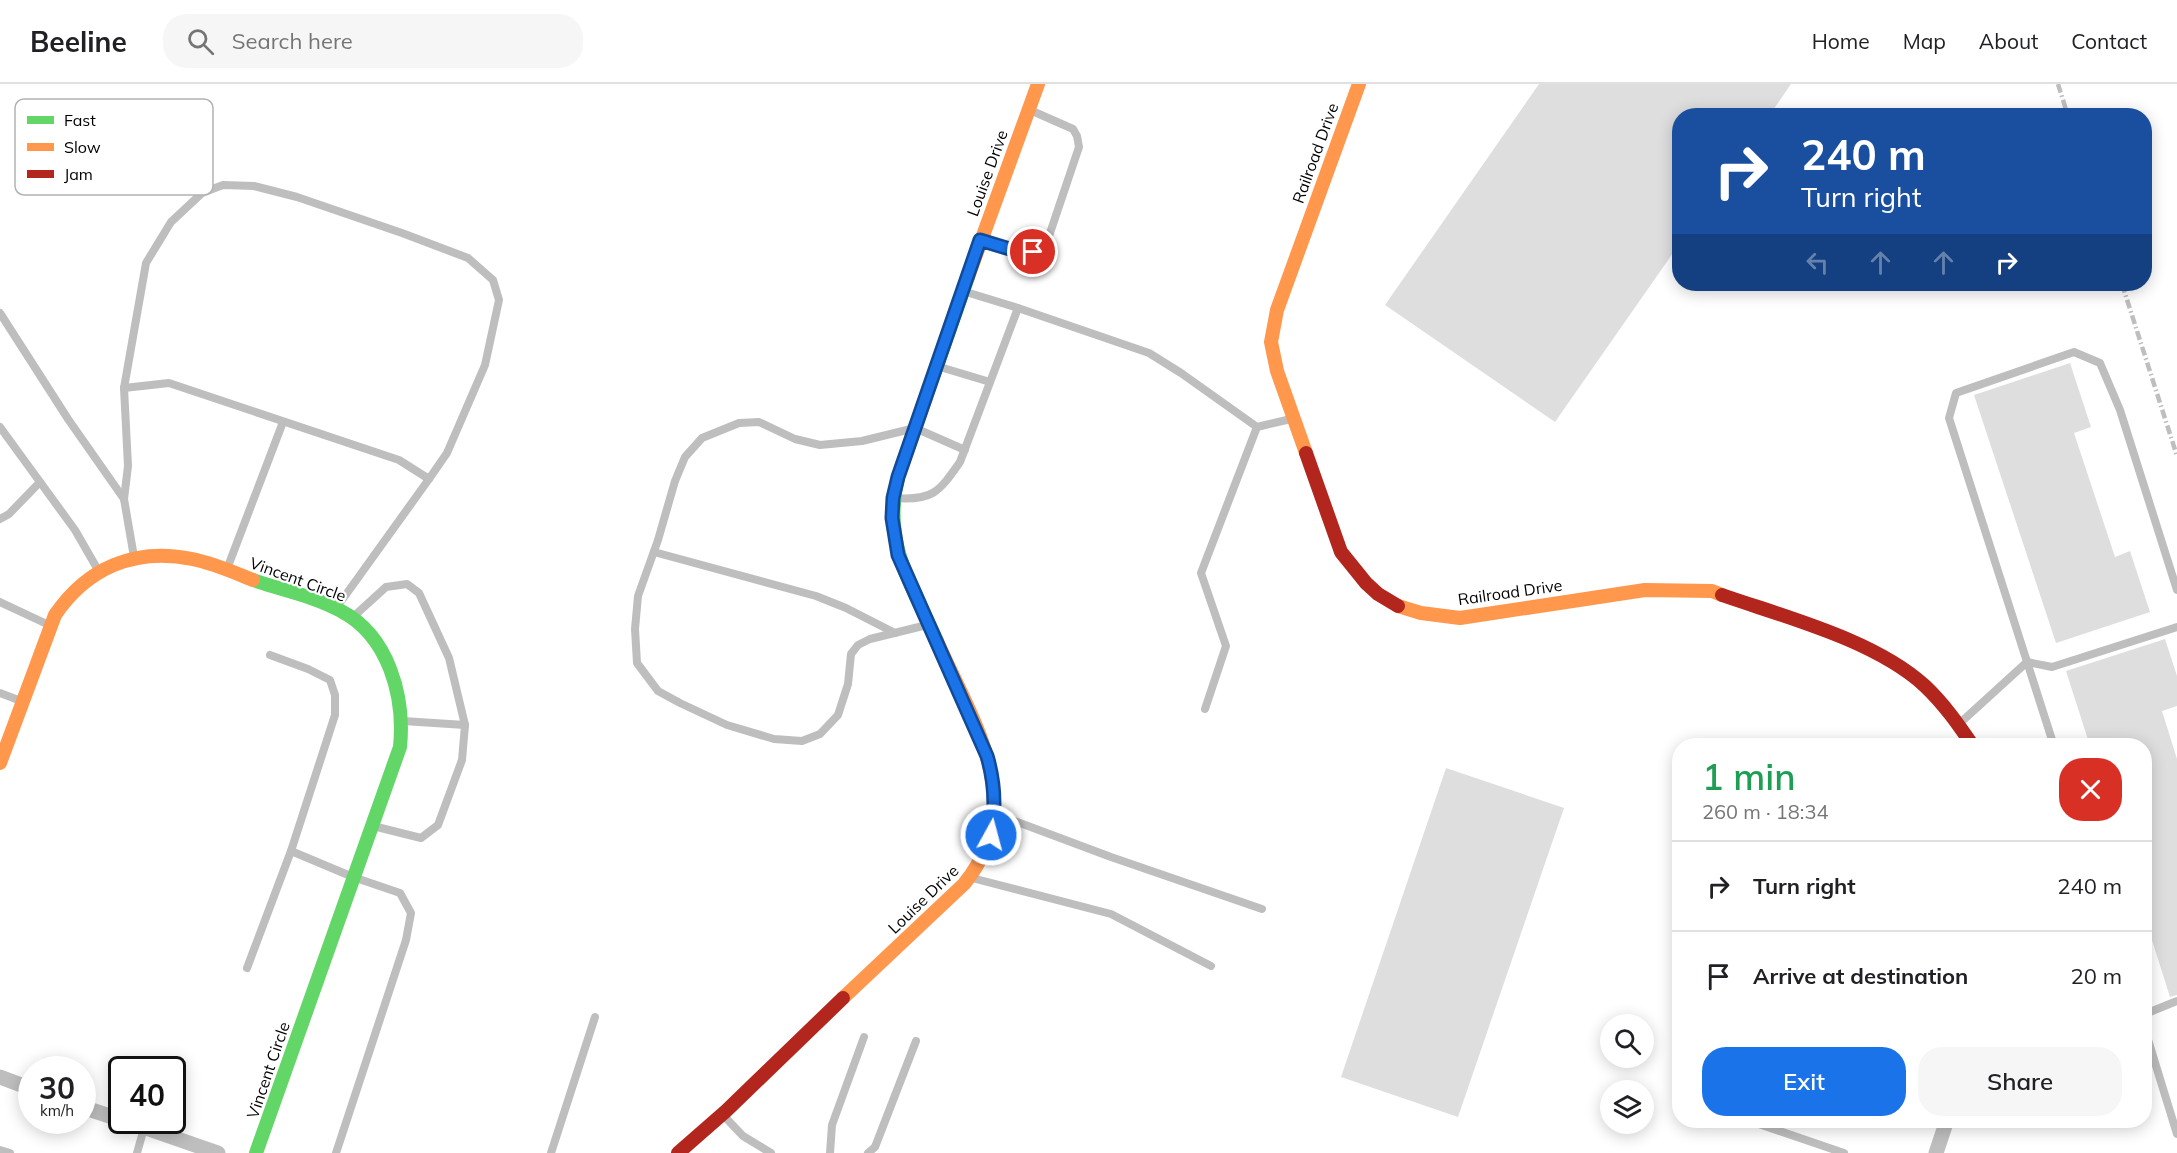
<!DOCTYPE html>
<html lang="en">
<head>
<meta charset="utf-8">
<style>
	body { margin:0; font-family:Mulish,sans-serif; background:#f6f6f6; color:#202124; height:100vh; display:flex; flex-direction:column; font-size:22px; white-space:nowrap }
	* { box-sizing:border-box; margin:0 }
	p { font-size:20px; color:#757577 }
	.icon { flex:none; width:33px; height:33px; fill:none; stroke:currentColor; stroke-width:2; stroke-linecap:round; stroke-linejoin:round }
	.map { position:relative; flex:1; overflow:hidden }
	.details { position:absolute; left:1672px; top:654px; width:480px; height:390px; display:flex; flex-direction:column; background:#fff; border-radius:24px; box-shadow:0 3px 15px #0003 }
	.details>* { flex:none }
	.top-card { position:absolute; left:1672px; top:24px; width:480px; height:183px; border-radius:24px; box-shadow:0 3px 15px #0003; background:#1a4fa0; color:#fff; overflow:hidden }
	.buttons { position:absolute; left:1600px; top:930px; display:grid; gap:12px }
	.buttons a { display:grid; place-items:center; width:54px; height:54px; border-radius:50%; background:#fff; box-shadow:0 3px 15px #0003; font-size:30px }
	.speed { position:absolute; left:18px; top:972px; display:flex; gap:12px; font-size:30px; font-weight:700; text-align:center }
	.speed>* { display:grid; place-content:center; width:78px; height:78px; border-radius:50%; background:#fff; box-shadow:0 3px 15px #0003; line-height:1 }
	.speed small { font-size:15px; font-weight:400 }
	.speed .limit { border:3px solid #111; border-radius:9px; background:#fff; color:#111 }
	.pin { position:absolute; display:grid; place-items:center; width:51px; height:51px; color:#fff; margin:-26px; border:3px solid #fff; border-radius:50%; box-shadow:0 2px 6px #0007 }
	.me { position:absolute; width:66px; margin:-33px; rotate:7deg; stroke-linejoin:round; filter:drop-shadow(0 0 4px #0008) }
	.turn { display:flex; align-items:center; gap:21px; height:126px; padding:0 30px; font-size:27px }
	.turn .icon { width:78px; height:78px; stroke-width:2.5 }
	.turn b { display:block; font-size:42px; line-height:51px }
	.lanes { display:flex; align-items:center; height:57px; padding:0 30px; background:#0003; justify-content:center; gap:30px; direction:ltr }
	.lanes .off { opacity:.35 }
	.round { display:grid; place-items:center; flex:none; width:63px; height:63px; border-radius:24px; background:#f6f6f6 }
	.headline { display:flex; align-items:center; justify-content:space-between; height:102px; padding:0 30px }
	h1 { font-size:36px; font-weight:600; line-height:45px; color:#1e9e55 }
	.cta { display:flex; gap:12px; margin-top:auto; padding:12px 30px }
	.cta a { flex:1; height:69px; border-radius:24px; background:#1a73e8; color:#fff; font-size:24px; font-weight:600; line-height:69px; text-align:center }
	.cta a+a { background:#f6f6f6; color:#202124 }
	ul { padding:0; list-style:none }
	li { display:flex; align-items:center; gap:18px; height:90px; padding:0 30px; border-top:2px solid #e0e0e0 }
	li div { flex:1 }
	li b { display:block; font-size:22px }
	li em { font-style:normal }
	header { display:flex; align-items:center; gap:36px; box-sizing:border-box; height:84px; padding:0 30px; background:#fff; border-bottom:2px solid #e0e0e0 }
	header strong { font-size:28px }
	nav { display:flex; gap:33px; margin-inline-start:auto; font-size:21px }
	.search { width:420px; height:54px; background:#f6f6f6; display:flex; align-items:center; gap:15px; box-sizing:border-box; padding:0 21px; border-radius:24px; color:#757577; font-size:22px }
	.map>svg:first-child { display:block }
</style>
</head>
<body>
<header>
<strong>Beeline</strong>
<div class="search"><svg class="icon" aria-label="search" viewBox="0 0 24 24"><circle cx="10" cy="10" r="6"/><path d="M15 15l6 6"/></svg>Search here</div>
<nav><a>Home</a><a>Map</a><a>About</a><a>Contact</a></nav>
</header>
<div class="map">
<svg width="2177" height="1069" viewBox="0 0 2177 1069">
	<rect width="100%" height="100%" fill="#fff"/>
	<g fill="#dedede">
		<polygon points="1539,0 1791,0 1769,32 1680,32 1680,159 1555,338 1385,221"/>
		<polygon points="2070,279 2091,343 2074,349 2115,473 2130,467 2150,528 2056,559 1974,311"/>
		<polygon points="2165,555 2177,592 2177,622 2162,627 2177,675 2177,911 2170,913 2145,834 2145,662 2090,662 2066,587"/>
		<polygon points="1446,684 1564,724 1458,1033 1341,993"/>
	</g>
	<g fill="none" stroke-linecap="round" stroke-linejoin="round">
		<g stroke="#bebebe" stroke-width="8">
			<polyline points="982,156 1023,169 1033,168 1047,158 1079,63 1077,52 1073,45 1030,26"/>
			<polyline points="1018,224 1149,269 1181,289 1257,343 1291,335"/>
			<polyline points="0,229 68,335 124,415 134,473"/>
			<polyline points="940,283 990,298"/>
			<polyline points="124,304 169,299 399,376 429,395 337,523"/>
			<polyline points="0,343 75,446 98,486"/>
			<path d="M894 414C933 417 939 408 960 378L1018 224 966 208"/>
			<polyline points="124,415 128,382 124,304 146,179 171,138 202,109 223,101 254,102 297,113 402,149 468,174 493,196 499,216 485,281 447,369 429,395"/>
			<polyline points="0,435 9,430 40,398"/>
			<polyline points="654,468 816,512 846,524 895,549"/>
			<polyline points="227,485 283,338"/>
			<polyline points="0,518 49,541"/>
			<polyline points="353,533 386,503 407,500 419,509 449,574 465,641 462,676 438,741 421,754 373,742"/>
			<polyline points="927,541 870,555 858,561 851,570 848,600 838,631 820,650 802,657 774,655 727,641 680,619 658,607 637,579 635,545 638,512 658,456 675,397 685,373 702,354 739,339 759,338 795,355 820,361 862,357 915,344 965,366"/>
			<polyline points="270,571 308,585 330,596 335,611 335,631 291,767 353,793 400,809 411,829 406,856 336,1069"/>
			<polyline points="0,609 21,617"/>
			<polyline points="1205,625 1226,562 1201,489 1257,343"/>
			<polyline points="403,637 465,641"/>
			<polyline points="1960,639 2027,578 2052,583 2177,543"/>
			<polyline points="2054,662 1949,334 1956,309 2074,268 2100,279 2120,326 2177,506"/>
			<polyline points="996,730 1111,773 1262,825"/>
			<polyline points="972,794 1111,830 1211,882"/>
			<polyline points="247,884 291,767"/>
			<polyline points="2145,930 2177,917"/>
			<polyline points="2145,946 2177,1050"/>
			<polyline points="723,1031 743,1052 771,1069"/>
			<polyline points="1747,1036 1844,1069"/>
			<polyline points="0,1066 10,1069"/>
			<polyline points="137,1069 144,1044"/>
			<polyline points="551,1069 595,933"/>
			<polyline points="830,1069 832,1041 864,953"/>
			<polyline points="868,1069 875,1063 916,957"/>
		</g>
		<g stroke="#bebebe" stroke-width="15">
			<polyline points="0,993 32,1005"/>
			<polyline points="82,1023 122,1036"/>
			<polyline points="123,1036 218,1069"/>
			<polyline points="1936,1069 1947,1036"/>
		</g>
		<g stroke="#63d668" stroke-width="14">
			<path d="M253 496C282 506 314 512 341 527 389 552 405 613 400 663L256 1069"/>
			<path d="M937 557C911 499 882 459 898 393L968 193"/>
		</g>
		<g stroke="#ff974d" stroke-width="14">
			<polyline points="968,193 1038,0"/>
			<polyline points="1306,369 1277,287 1271,258 1277,226 1359,0"/>
			<polyline points="1398,522 1421,529 1460,534 1645,506 1712,507 1722,511"/>
			<path d="M0 679 55 531C87 484 135 463 192 475 213 479 233 488 253 496"/>
			<path d="M843 914 964 800C1030 719 972 637 937 557"/>
		</g>
		<g stroke="#b3261e" stroke-width="14">
			<polyline points="1306,369 1341,468 1366,499 1378,510 1398,522"/>
			<path d="M1722 511C1785 533 1875 556 1925 602 1944 620 1958 640 1973 662"/>
			<polyline points="678,1069 726,1027 843,914"/>
		</g>
		<g stroke="#bebebe" stroke-width="4.5" stroke-dasharray="9 3 1.5 3" stroke-linecap="butt">
			<polyline points="2058,0 2068,32"/>
			<polyline points="2122,200 2177,372"/>
		</g>
	</g>
	<g fill="none" stroke-linecap="round" stroke-linejoin="round">
		<defs>
			<path id="route" d="M991 751C996 724 995 699 987 672L898 471 892 434 893 414 898 393 980 156 1023 169 1033 168"/>
		</defs>
		<use href="#route" stroke="#114b97" stroke-width="15"/>
		<use href="#route" stroke="#1a73e8" stroke-width="10"/>
	</g>
	<g text-anchor="middle" stroke-width="4.5" stroke-linejoin="round" paint-order="stroke">
		<g font-size="16" fill="#000" stroke="#fff">
			<text transform="translate(1315 69) rotate(-70)" y="6">Railroad Drive</text>
			<text transform="translate(987 89) rotate(-70)" y="6">Louise Drive</text>
			<text transform="translate(298 495) rotate(20)" y="6">Vincent Circle</text>
			<text transform="translate(1510 508) rotate(-8)" y="6">Railroad Drive</text>
			<text transform="translate(923 815) rotate(-44)" y="6">Louise Drive</text>
			<text transform="translate(268 986) rotate(-71)" y="6">Vincent Circle</text>
		</g>
	</g>
	<rect x="15" y="15" width="198" height="96" rx="9" fill="#fff" stroke="#b2b2b2" stroke-width="1.5"/>
	<rect x="27" y="32" width="27" height="8" fill="#63d668"/>
	<rect x="27" y="59" width="27" height="8" fill="#ff974d"/>
	<rect x="27" y="86" width="27" height="8" fill="#b3261e"/>
	<g font-size="16" fill="#000">
		<text x="64" y="42">Fast</text>
		<text x="64" y="69">Slow</text>
		<text x="64" y="96">Jam</text>
	</g>
</svg>
<div class="buttons">
<a><svg class="icon" aria-label="search" viewBox="0 0 24 24"><circle cx="10" cy="10" r="6"/><path d="M15 15l6 6"/></svg></a>
<a><svg class="icon" aria-label="layers" viewBox="0 0 24 24"><path d="M12 4l9 5-9 5-9-5zM3 14l9 5 9-5"/></svg></a>
</div>
<div class="speed"><div>30<small>km/h</small></div><div class="limit">40</div></div>
<div class="pin" style="left:1033px;top:168px;background:#d93025"><svg class="icon" aria-label="arrive" viewBox="0 0 24 24"><path d="M6 21V4h12l-3 4 3 4H6"/></svg></div>
<svg class="me" style="left:991px;top:751px" viewBox="-20 -20 40 40"><circle r="17" fill="#1a73e8" stroke="#fff" stroke-width="3"/><path d="M0-11L8 9 0 5-8 9z" fill="#fff"/></svg>
<div class="top-card">
<div class="turn"><svg class="icon" aria-label="right" viewBox="0 0 24 24"><path d="M7 20v-9h11M14 6l5 5-5 5"/></svg><div><b>240 m</b>Turn right</div></div>
<div class="lanes"><svg class="icon off" aria-label="left" viewBox="0 0 24 24"><path d="M17 20v-9H6M10 6l-5 5 5 5"/></svg><svg class="icon off" aria-label="ahead" viewBox="0 0 24 24"><path d="M12 20V5M6 11l6-6 6 6"/></svg><svg class="icon off" aria-label="ahead" viewBox="0 0 24 24"><path d="M12 20V5M6 11l6-6 6 6"/></svg><svg class="icon" aria-label="right" viewBox="0 0 24 24"><path d="M7 20v-9h11M14 6l5 5-5 5"/></svg></div>
</div>
<section class="details">
<div class="headline"><div><h1>1 min</h1><p>260 m · 18:34</p></div><a class="round" style="background:#d93025;color:#fff"><svg class="icon" aria-label="close" viewBox="0 0 24 24"><path d="M6 6l12 12M18 6L6 18"/></svg></a></div>
<ul>
<li><svg class="icon" aria-label="right" viewBox="0 0 24 24"><path d="M7 20v-9h11M14 6l5 5-5 5"/></svg><div><b>Turn right</b></div><em>240 m</em></li>
<li><svg class="icon" aria-label="arrive" viewBox="0 0 24 24"><path d="M6 21V4h12l-3 4 3 4H6"/></svg><div><b>Arrive at destination</b></div><em>20 m</em></li>
</ul>
<div class="cta"><a>Exit</a><a>Share</a></div>
</section>
</div>
</body>
</html>
